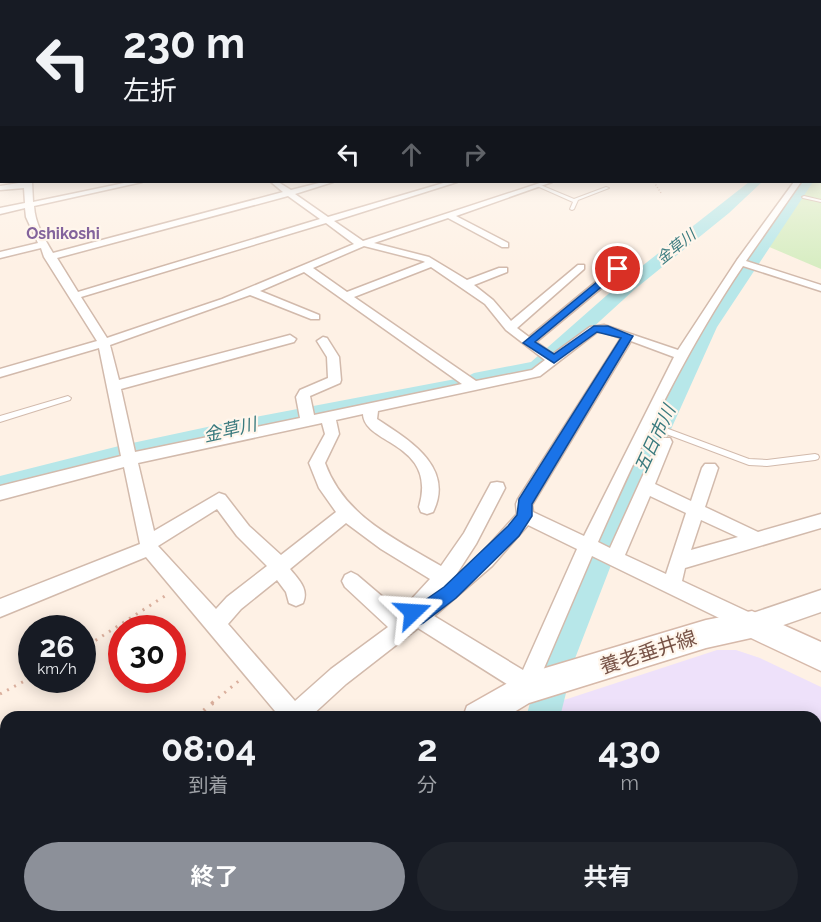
<!DOCTYPE html>
<html lang="ja">
<head>
<meta charset="utf-8">
<style>
	body { margin:0; font-family:Raleway,"Noto Sans JP",sans-serif; background:#20242c; color:#f1f3f6; height:100vh; display:flex; flex-direction:column; font-size:22px; white-space:nowrap }
	* { box-sizing:border-box; margin:0 }
	p { font-size:20px; color:#9ea1a6 }
	.icon { flex:none; width:33px; height:33px; fill:none; stroke:currentColor; stroke-width:2; stroke-linecap:round; stroke-linejoin:round }
	.map { position:relative; flex:1; overflow:hidden }
	.side { position:absolute; left:0px; top:711px; width:822px; height:212px; display:flex; flex-direction:column; background:#171b24; border-radius:18px 18px 0 0; box-shadow:0 3px 15px #0003 }
	.side>* { flex:none }
	.guide { position:absolute; left:0px; top:0px; width:822px; height:183px; box-shadow:0 3px 15px #0003; background:#171b24; color:#f1f3f6; overflow:hidden }
	.speed { position:absolute; left:18px; top:615px; display:flex; gap:12px; font-size:30px; font-weight:700; text-align:center }
	.speed>* { display:grid; place-content:center; width:78px; height:78px; border-radius:50%; background:#171b24; box-shadow:0 3px 15px #0003; line-height:1 }
	.speed small { font-size:15px; font-weight:400 }
	.speed .limit { border:9px solid #d22; background:#fff; color:#111 }
	.pin { position:absolute; display:grid; place-items:center; width:51px; height:51px; color:#fff; margin:-26px; border:3px solid #fff; border-radius:50%; box-shadow:0 2px 6px #0007 }
	.me { position:absolute; width:66px; margin:-33px; rotate:70deg; stroke-linejoin:round; filter:drop-shadow(0 0 4px #0008) }
	.turn { display:flex; align-items:center; gap:21px; height:126px; padding:0 24px; font-size:27px }
	.turn .icon { width:78px; height:78px; stroke-width:2.5 }
	.turn b { display:block; font-size:42px; line-height:51px }
	.lanes { display:flex; align-items:center; height:57px; padding:0 24px; background:#0003; justify-content:center; gap:30px; direction:ltr }
	.lanes .off { opacity:.35 }
	.eta { display:flex; justify-content:space-evenly; align-items:center; height:102px; text-align:center }
	.eta b { font-size:36px; font-weight:700; line-height:42px }
	.primary-button { display:flex; gap:12px; margin-top:auto; padding:12px 24px }
	.primary-button a { flex:1; height:69px; border-radius:36px; background:#8c9099; color:#fff; font-size:24px; font-weight:700; line-height:69px; text-align:center }
	.primary-button a+a { background:#20242c; color:#f1f3f6 }
	.map>svg:first-child { display:block }
</style>
</head>
<body>
<div class="map">
<svg width="821" height="922" viewBox="0 0 821 922">
	<rect width="100%" height="100%" fill="#fef1e5"/>
	<polygon fill="#eee1fa" points="717,650 736,650 760,658 821,687 821,922 497,922 499,916 816,916 816,717 554,717 558,702"/>
	<polygon fill="#d7edc2" points="821,172 821,269 767,246 811,182 820,182"/>
	<g fill="none" stroke-linecap="round" stroke-linejoin="round">
		<g fill="#b7e7e9" fill-rule="evenodd">
			<polygon points="821,165 821,172 820,172 820,165"/>
			<polygon points="749,182 762,182 729,213 635,289 544,372 240,436 123,463 0,496 0,476 123,445 240,420 466,377 474,373 531,362 623,281"/>
			<polygon points="801,182 813,182 717,327 618,547 574,661 560,717 526,717 542,661 590,547 699,327"/>
			<polygon points="456,916 499,916 498,922 454,922"/>
		</g>
		<defs>
			<g id="service">
				<rect x="0" y="136" width="2" height="2"/>
				<polygon points="538,184 574,199 606,187 609,188 578,200 574,209 572,210 570,209 573,202 537,186"/>
				<polygon points="804,196 821,200 821,202 803,198 802,197"/>
				<polygon points="68,396 71,398 70,400 0,422 0,416"/>
				<polygon points="647,421 749,459 767,460 815,454 818,455 819,457 818,459 815,460 767,466 749,465 645,426 643,424 645,422"/>
			</g>
			<g id="minor">
				<polygon points="821,159 821,164 820,164 820,159"/>
				<polygon points="0,165 2,165 0,170"/>
				<path d="M25 182H32L33 202 129 182H142L34 206C35 224 44 238 53 253L283 192 271 182H278L291 190 323 182H333L295 194 328 217 447 182H457L334 221 363 241 543 182H552L456 216 508 243V247H502L448 218 374 243 429 257 467 280 499 268H507V272L474 285 493 300 511 321 578 265H584V269L517 328 529 337 614 267H622V271L536 342 553 354 590 327 604 325 678 350 737 260 794 182H801L746 261 821 285V291L743 266C684 353 640 447 598 542L610 548 658 442 660 438H670L672 442 655 484 691 501 702 468 705 464H715L718 468 705 507 758 532 821 514V528L685 568 682 581 757 616 760 623 757 630 750 633 592 556 536 687 530 696 523 700 516 696 513 688 418 628 346 684 310 717H280L146 557 0 617V599L140 544 124 467 0 500V486L121 456 99 348 0 377V369L97 341 44 257 41 248 0 258V252L38 243 26 217 25 208 0 214V208L25 203 24 188 0 190V186ZM288 196 320 219 78 292 57 258ZM326 223 354 244 222 299 107 338 81 297ZM364 246 423 261 425 262 347 292 313 268ZM431 267 485 304 506 330 545 360 532 370 476 381 354 297ZM304 272 462 384 314 415 310 396 340 383 341 380 339 357 327 338 323 337 317 341 327 357 328 378 300 390 296 397 300 418 135 452 121 389 294 342 296 339 290 335 119 380 110 345 250 295 311 319H319V315L260 291ZM597 332H603L621 338 518 499 516 504 517 514 480 555 454 578 476 544 505 488 503 483 497 482 491 483 464 533 441 566C395 539 344 516 325 463L339 434 336 420 363 414C364 445 438 442 419 507L421 512 427 514 433 512C455 467 409 440 377 419L378 411 540 376ZM631 341 674 357 584 536 533 512 532 505ZM322 423 325 434 309 463 319 488 336 512 281 555 249 526 225 495 219 493 154 531 138 463ZM650 496 686 513 666 574 625 555ZM217 509 237 536 267 566 227 597 216 609 158 546ZM701 520 738 537 691 550ZM346 523 381 549 430 579 406 605 404 615 357 575 351 572 345 575 342 581 345 587 388 627 331 669 295 701 228 624 241 609 277 580 286 592 289 603 296 606 303 603C309 589 299 580 290 569ZM528 525 577 549 523 670 434 616 492 566Z"/>
				<polygon points="309,916 337,916 335,922 306,922"/>
			</g>
			<polygon id="tertiary" points="821,590 821,612 752,636 744,632 740,624 744,616"/>
			<g id="secondary">
				<polygon points="752,611 821,642 821,671 751,638 706,648 529,703 506,717 463,717 467,706 522,675 706,620"/>
				<polygon points="106,916 152,916 149,922 104,922"/>
			</g>
		</defs>
		<use href="#service" stroke="#d2baac" stroke-width="2"/>
		<use href="#minor" stroke="#d2baac" stroke-width="3"/>
		<use href="#tertiary" stroke="#d2baac" stroke-width="3"/>
		<use href="#secondary" stroke="#d6b9aa" stroke-width="3"/>
		<polyline stroke="#daaf9d" stroke-width="1.5" stroke-dasharray="1 2" stroke-linecap="butt" points="654,182 661,193"/>
		<g stroke="#daaf9d" stroke-width="3" stroke-dasharray="2 6" stroke-linecap="butt">
			<polyline points="82,649 168,594"/>
			<polyline points="0,694 32,677"/>
			<polyline points="212,703 240,680"/>
		</g>
		<g stroke="#daaf9d" stroke-width="4" stroke-dasharray="2 8" stroke-linecap="butt">
			<polyline points="196,717 214,702"/>
			<polyline points="0,799 6,798"/>
		</g>
		<use href="#service" fill="#fff" fill-rule="evenodd"/>
		<use href="#minor" fill="#fff" fill-rule="evenodd"/>
		<use href="#tertiary" fill="#fff" fill-rule="evenodd"/>
		<use href="#secondary" fill="#fff" fill-rule="evenodd"/>
	</g>
	<linearGradient id="sky" x2="0" y2="1"><stop stop-color="#94c8e8"/><stop offset="0.51" stop-color="#fff9f3"/><stop offset="1" stop-color="#fff9f3" stop-opacity="0"/></linearGradient>
	<rect width="821" height="266" fill="url(#sky)"/>
	<polygon fill="#1a73e8" stroke="#114b97" stroke-width="1.5" points="615,267 623,269 535,342 554,354 594,326 608,326 633,336 532,504 532,516 519,536 456,598 423,623 417,626 410,623 404,612 407,606 413,603 418,605 444,587 508,526 517,515 519,499 621,338 597,332 554,363 523,343"/>
	<g text-anchor="middle" stroke-width="4.5" stroke-linejoin="round" paint-order="stroke">
		<g font-size="15" font-style="italic" fill="#3a7a7e" stroke="#fff6ec">
			<text transform="translate(676 247) rotate(-39)" y="5">金草川</text>
		</g>
		<g font-size="16" font-weight="bold" fill="#83639c" stroke="#fff6ec">
			<text x="63" y="239">Oshikoshi</text>
		</g>
		<g font-size="18" font-style="italic" fill="#3a7a7e" stroke="#fff6ec">
			<text transform="translate(230 430) rotate(-13)" y="6">金草川</text>
			<text transform="translate(655 439) rotate(-65)" y="6">五日市川</text>
		</g>
		<g font-size="20" fill="#785448" stroke="#fff6ec">
			<text transform="translate(648 652) rotate(-18)" y="7">養老垂井線</text>
		</g>
	</g>
</svg>
<div class="speed"><div>26<small>km/h</small></div><div class="limit">30</div></div>
<div class="pin" style="left:618px;top:269px;background:#d93025"><svg class="icon" aria-label="arrive" viewBox="0 0 24 24"><path d="M6 21V4h12l-3 4 3 4H6"/></svg></div>
<svg class="me" style="left:413px;top:612px" viewBox="-20 -20 40 40"><path d="M0-17L14 15 0 8-14 15z" fill="#1a73e8" stroke="#fff" stroke-width="4"/></svg>
<div class="guide">
<div class="turn"><svg class="icon" aria-label="left" viewBox="0 0 24 24"><path d="M17 20v-9H6M10 6l-5 5 5 5"/></svg><div><b>230 m</b>左折</div></div>
<div class="lanes"><svg class="icon" aria-label="left" viewBox="0 0 24 24"><path d="M17 20v-9H6M10 6l-5 5 5 5"/></svg><svg class="icon off" aria-label="ahead" viewBox="0 0 24 24"><path d="M12 20V5M6 11l6-6 6 6"/></svg><svg class="icon off" aria-label="right" viewBox="0 0 24 24"><path d="M7 20v-9h11M14 6l5 5-5 5"/></svg></div>
</div>
<section class="side">
<div class="eta">
<div><b>08:04</b><p>到着</p></div>
<div><b>2</b><p>分</p></div>
<div><b>430</b><p>m</p></div>
</div>
<div class="primary-button"><a>終了</a><a>共有</a></div>
</section>
</div>
</body>
</html>
